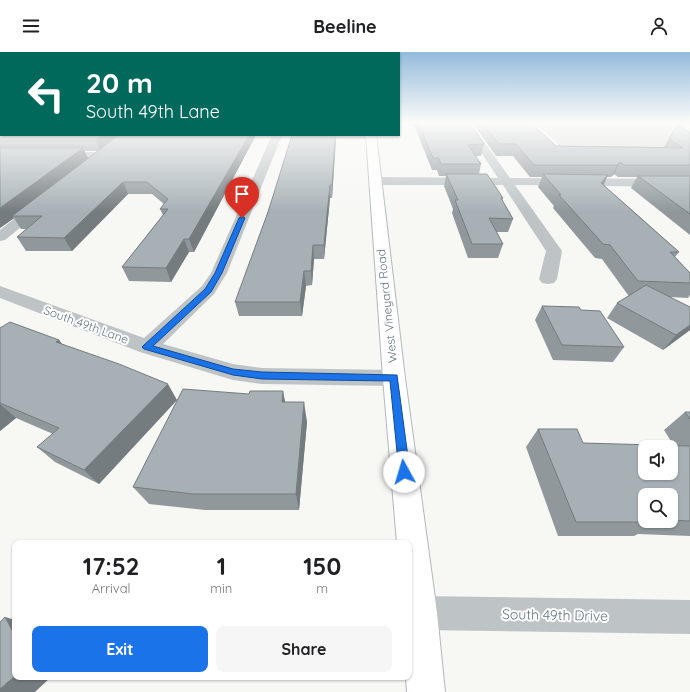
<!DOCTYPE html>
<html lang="en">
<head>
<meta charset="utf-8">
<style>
	body { margin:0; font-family:Quicksand,sans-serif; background:#f6f6f6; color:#202124; height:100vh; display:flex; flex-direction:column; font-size:15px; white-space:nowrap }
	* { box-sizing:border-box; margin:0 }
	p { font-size:13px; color:#757577 }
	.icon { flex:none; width:22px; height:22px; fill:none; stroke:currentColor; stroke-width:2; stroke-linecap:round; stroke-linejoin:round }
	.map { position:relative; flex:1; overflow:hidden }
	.side { position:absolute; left:12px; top:488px; width:400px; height:140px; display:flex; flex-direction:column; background:#fff; border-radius:8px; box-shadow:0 1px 3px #0004 }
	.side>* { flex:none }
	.top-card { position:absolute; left:0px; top:0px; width:400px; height:84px; box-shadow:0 1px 3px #0004; background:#00695c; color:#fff; overflow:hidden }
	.tools { position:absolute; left:638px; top:388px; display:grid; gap:8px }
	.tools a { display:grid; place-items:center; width:40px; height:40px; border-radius:8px; background:#fff; box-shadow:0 1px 3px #0004; font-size:20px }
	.pin { position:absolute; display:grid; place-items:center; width:34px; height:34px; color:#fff; margin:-41px -17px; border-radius:50% 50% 50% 0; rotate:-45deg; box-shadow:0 0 4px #0007 }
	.pin .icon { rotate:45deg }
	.me { position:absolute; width:44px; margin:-22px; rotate:354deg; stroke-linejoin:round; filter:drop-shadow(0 0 3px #0008) }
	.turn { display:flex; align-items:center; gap:14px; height:84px; padding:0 20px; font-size:18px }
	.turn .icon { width:52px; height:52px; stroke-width:2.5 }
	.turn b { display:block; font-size:28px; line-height:34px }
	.eta { display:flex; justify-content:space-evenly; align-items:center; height:68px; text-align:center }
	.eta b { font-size:24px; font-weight:700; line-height:28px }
	.primary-button { display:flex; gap:8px; margin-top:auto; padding:8px 20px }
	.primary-button a { flex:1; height:46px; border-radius:8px; background:#1a73e8; color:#fff; font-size:16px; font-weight:700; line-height:46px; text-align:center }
	.primary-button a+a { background:#f6f6f6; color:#202124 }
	header { display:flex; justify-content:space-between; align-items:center; height:52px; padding:0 20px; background:#fff; font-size:18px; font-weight:700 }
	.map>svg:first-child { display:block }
</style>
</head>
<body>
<header><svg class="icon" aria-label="menu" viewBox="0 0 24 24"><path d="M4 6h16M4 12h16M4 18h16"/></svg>Beeline<svg class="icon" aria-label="person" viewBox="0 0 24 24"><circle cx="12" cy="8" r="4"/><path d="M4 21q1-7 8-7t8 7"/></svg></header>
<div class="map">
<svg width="690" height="640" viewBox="0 0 690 640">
	<rect width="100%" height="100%" fill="#f7f7f4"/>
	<polygon fill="#d7dcd3" points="535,70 666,70 690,83 690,98 564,98"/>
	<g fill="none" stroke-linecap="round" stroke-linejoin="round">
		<defs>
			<polygon id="secondary" points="366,83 376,83 405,326 437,561 445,640 407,640 406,625 409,625 409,491 397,491 383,326"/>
		</defs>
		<use href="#secondary" stroke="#b1b8bb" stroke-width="2"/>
		<g fill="#bec4c6" fill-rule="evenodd">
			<polygon points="461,70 470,70 510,126 690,127 690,135 515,133 562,199 557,227 554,231 548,232 542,231 539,227 546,199 503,133 375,133 371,132 369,129 371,126 375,125 498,126"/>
			<polygon points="272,83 282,83 227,221 214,242 163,292 233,312 262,316 394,318 402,320 405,326 402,332 394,334 262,332 233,328 140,300 0,246 0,234 144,286 202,234 211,221"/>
			<polygon points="301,83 375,83 376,84 371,87 306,86"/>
			<polygon points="0,100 103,100 108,103 103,106 0,106"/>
			<polygon points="41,148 46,149 48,152 46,155 5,188 0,189 0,178 36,149"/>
			<polygon points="420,544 690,548 690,582 420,578 409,574 409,548"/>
		</g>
		<use href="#secondary" fill="#fff" fill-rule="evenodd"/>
	</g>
	<g fill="#90989c" fill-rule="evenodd">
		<path d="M0 70 1 83H256L194 200H189L171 230 129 229 122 215 163 163 160 157 164 152 152 142H128L72 199H26L17 185 27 177H21L14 166 0 176ZM84 99H99L88 106Z"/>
		<polygon points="413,70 468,70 484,92 481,104 475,104 481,112 479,122 503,146 502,149 513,167 508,180 496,180 503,192 498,206 468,206 452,161 453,157 444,134 446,124 439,124 437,118 432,118"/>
		<polygon points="472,70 530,70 556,94 664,95 677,73 690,80 690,183 631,136 637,125 618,125 614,122 611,125 607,125 604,133 679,200 675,205 690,221 690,243 688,246 670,245 690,278 663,298 607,266 617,251 630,243 628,243 602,207 595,206 553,156 554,154 538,135 542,125 530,125 513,104 496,104"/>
		<polygon points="336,88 332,146 330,146 324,207 314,207 312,233 306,234 302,264 239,264 235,250"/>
		<polygon points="542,254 581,258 624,295 613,310 553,308 535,268"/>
		<polygon points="0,276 59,288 62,292 177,348 99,432 55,410 37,395 53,382 16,366 0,379"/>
		<polygon points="286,350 307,370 299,458 205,458 149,452 133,435"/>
		<path d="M685 360H690V484L638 482 634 484H558L526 395 538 377 583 391 674 394 664 378ZM671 443V469H645Z"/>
	</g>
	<g fill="#757c7f">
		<polygon points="102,83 121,83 100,98 96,88"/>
		<polygon points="249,83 256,83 194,200 189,187"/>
		<polygon points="335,83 336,88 332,146 332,133"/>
		<polygon points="83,96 89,108 12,164 14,166 0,176 0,156"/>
		<polygon points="620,110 614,122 611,125 617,113"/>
		<polygon points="608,123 602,136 601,131"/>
		<polygon points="123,130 128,142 72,199 64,186"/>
		<polygon points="330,133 330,146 324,207 324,193"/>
		<polygon points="184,187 189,200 171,230 166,216"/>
		<polygon points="313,193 314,207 312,233 311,219"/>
		<polygon points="304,219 306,234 302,264 300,250"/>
		<polygon points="690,273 690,278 663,298 676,283"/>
		<polygon points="59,288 72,305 56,290"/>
		<polygon points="168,332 177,348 99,432 84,418"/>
		<polygon points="283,339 287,359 282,350"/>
		<polygon points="304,350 307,370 299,458 296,442"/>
		<polygon points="0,352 16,366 0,379"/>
		<polygon points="5,565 15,568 15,584"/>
		<polygon points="15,624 15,625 51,625 35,640 0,640 0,637"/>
	</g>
	<g fill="#a7b1b5" stroke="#757c7f" fill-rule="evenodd">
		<polygon points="0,70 1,70 1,83 102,83 96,88 0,88"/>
		<polygon points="418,70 468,70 484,92 468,93 481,112 441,112 439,106 433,106"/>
		<polygon points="482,70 530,70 556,94 683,96 669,87 677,73 690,80 690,113 624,113 620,110 617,113 534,113 516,92 499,92"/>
		<polygon points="119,83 249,83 189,187 184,187 166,216 122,215 168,157 160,157 168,147 147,130 123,130 64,186 17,185 42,164 12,164"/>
		<polygon points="292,83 335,83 332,133 330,133 324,193 313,193 311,219 304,219 300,250 235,250 268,160"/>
		<polygon points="0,96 83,96 0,156"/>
		<polygon points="446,122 487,122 503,146 501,146 513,167 489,166 503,192 472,192 455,148 458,148"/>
		<polygon points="543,122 608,123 601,131 679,200 670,200 690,221 690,231 638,229 610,193 603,192 559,143 561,143"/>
		<polygon points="638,124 690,124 690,162"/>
		<polygon points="646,233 690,255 690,273 676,283 617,251"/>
		<polygon points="542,254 579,255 581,258 600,259 624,295 562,293"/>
		<polygon points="10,270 59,288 56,290 119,312 168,332 84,418 37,395 59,376 0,351 0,276"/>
		<polygon points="183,337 249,342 250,339 283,339 282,350 304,350 296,442 193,442 133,435"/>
		<polygon points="685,360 690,360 690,367"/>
		<path d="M538 377H577L583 391 690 394V469L671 468V443H645V469H657L658 470H576ZM645 395H671V421H645Z"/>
		<polygon points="5,565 15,584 15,624 0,637 0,570"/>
	</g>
	<linearGradient id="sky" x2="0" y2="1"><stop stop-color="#94bbdb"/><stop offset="0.44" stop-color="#fbfbfa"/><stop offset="1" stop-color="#fbfbfa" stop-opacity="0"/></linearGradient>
	<rect width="690" height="160" fill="url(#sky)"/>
	<polygon fill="#1a73e8" stroke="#114b97" points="242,164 245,166 222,221 211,240 153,294 233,317 262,320 397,323 410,420 408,424 404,425 401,424 399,420 390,329 262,327 233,323 144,297 142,295 144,293 205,237 215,221 239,166"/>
	<g text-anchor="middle" stroke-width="4" stroke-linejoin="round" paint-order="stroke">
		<g font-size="12" fill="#63767e" stroke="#fff">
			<text transform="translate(387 254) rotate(-96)" y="4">West Vineyard Road</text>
			<text transform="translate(86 273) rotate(20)" y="4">South 49th Lane</text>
		</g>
		<g font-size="14" fill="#63767e" stroke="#fff">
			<text transform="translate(555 563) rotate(1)" y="5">South 49th Drive</text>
		</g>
	</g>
</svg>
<div class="tools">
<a><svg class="icon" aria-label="sound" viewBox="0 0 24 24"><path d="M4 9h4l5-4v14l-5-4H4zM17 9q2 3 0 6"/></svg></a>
<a><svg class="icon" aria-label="search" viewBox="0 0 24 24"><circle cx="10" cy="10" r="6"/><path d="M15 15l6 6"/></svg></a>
</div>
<div class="pin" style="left:242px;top:166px;background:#d93025"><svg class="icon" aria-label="arrive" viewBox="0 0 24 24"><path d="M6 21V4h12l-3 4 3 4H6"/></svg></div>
<svg class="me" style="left:404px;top:420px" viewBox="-20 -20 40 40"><circle r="19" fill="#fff"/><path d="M0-13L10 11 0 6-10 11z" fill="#1a73e8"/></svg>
<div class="top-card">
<div class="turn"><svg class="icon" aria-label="left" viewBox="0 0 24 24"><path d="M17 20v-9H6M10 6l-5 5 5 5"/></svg><div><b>20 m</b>South 49th Lane</div></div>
</div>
<section class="side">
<div class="eta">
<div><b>17:52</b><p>Arrival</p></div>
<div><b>1</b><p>min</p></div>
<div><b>150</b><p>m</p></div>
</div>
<div class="primary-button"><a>Exit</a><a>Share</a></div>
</section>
</div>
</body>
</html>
